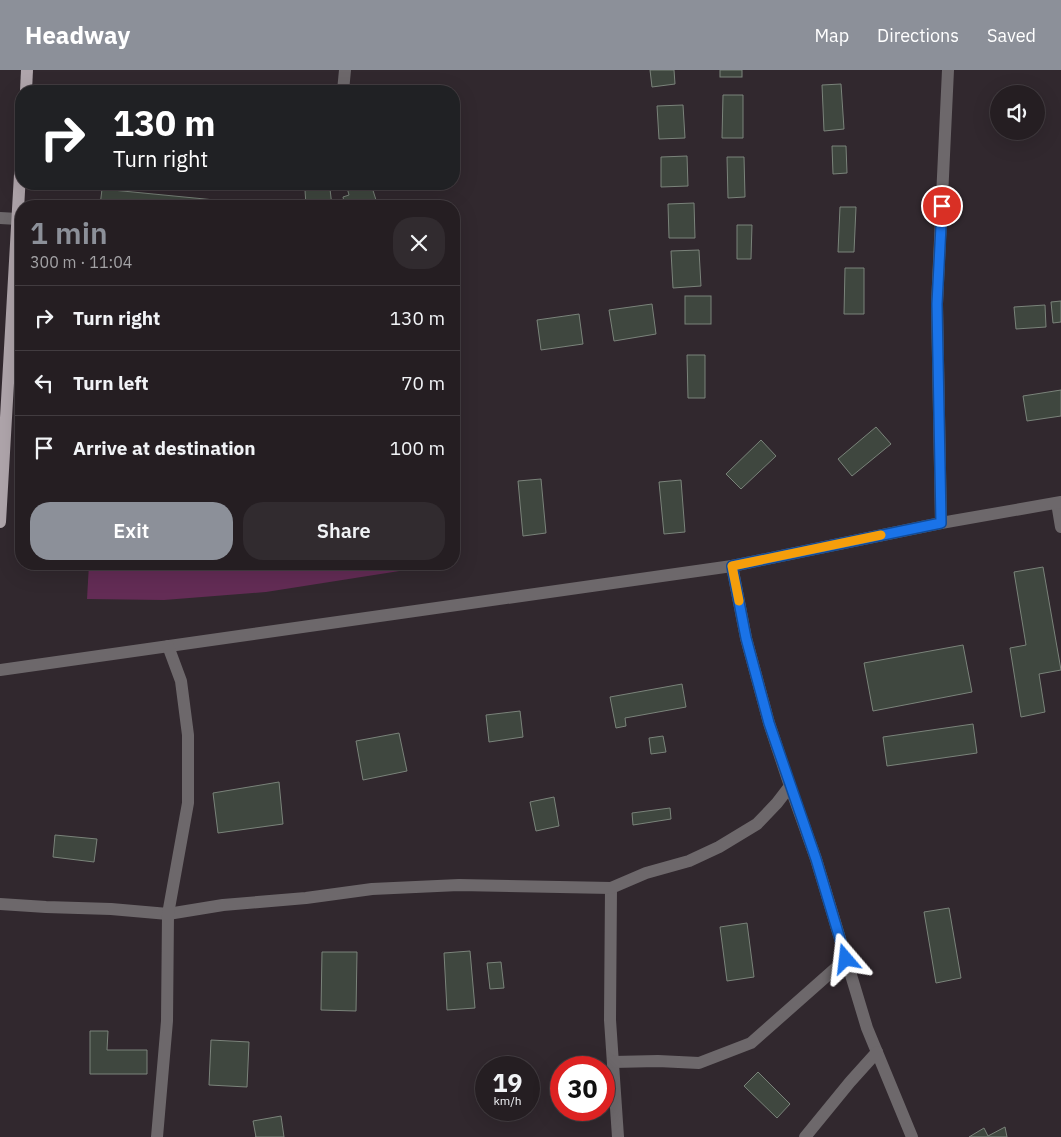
<!DOCTYPE html>
<html lang="en">
<head>
<meta charset="utf-8">
<style>
	body { margin:0; font-family:"IBM Plex Sans",sans-serif; background:#312b2f; color:#f1f3f6; height:100vh; display:flex; flex-direction:column; font-size:19px; white-space:nowrap }
	* { box-sizing:border-box; margin:0 }
	p { font-size:16px; color:#a3a2a5 }
	.icon { flex:none; width:28px; height:28px; fill:none; stroke:currentColor; stroke-width:2; stroke-linecap:round; stroke-linejoin:round }
	.map { position:relative; flex:1; overflow:hidden }
	.drawer { position:absolute; left:15px; top:130px; width:445px; height:370px; display:flex; flex-direction:column; background:#251e22; border-radius:20px; box-shadow:0 5px 20px #0002,0 0 0 1px #423c40 }
	.drawer>* { flex:none }
	.top-card { position:absolute; left:15px; top:15px; width:445px; height:105px; border-radius:20px; box-shadow:0 5px 20px #0002,0 0 0 1px #423c40; background:#202124; color:#fff; overflow:hidden }
	.controls { position:absolute; left:990px; top:15px; display:grid; gap:10px }
	.controls a { display:grid; place-items:center; width:55px; height:55px; border-radius:50%; background:#251e22; box-shadow:0 5px 20px #0002,0 0 0 1px #423c40; font-size:25px }
	.speed { position:absolute; left:475px; top:986px; display:flex; gap:10px; font-size:25px; font-weight:700; text-align:center }
	.speed>* { display:grid; place-content:center; width:65px; height:65px; border-radius:50%; background:#251e22; box-shadow:0 5px 20px #0002,0 0 0 1px #423c40; line-height:1 }
	.speed small { font-size:12px; font-weight:400 }
	.speed .limit { border:8px solid #d22; background:#fff; color:#111 }
	.pin { position:absolute; display:grid; place-items:center; width:42px; height:42px; color:#fff; margin:-21px; border:2px solid #fff; border-radius:50%; box-shadow:0 1px 5px #0007 }
	.me { position:absolute; width:55px; margin:-28px; rotate:343deg; stroke-linejoin:round; filter:drop-shadow(0 0 4px #0008) }
	.turn { display:flex; align-items:center; gap:18px; height:105px; padding:0 15px; font-size:22px }
	.turn .icon { width:65px; height:65px; stroke-width:2.5 }
	.turn b { display:block; font-size:35px; line-height:42px }
	.round { display:grid; place-items:center; flex:none; width:52px; height:52px; border-radius:20px; background:#312b2f }
	.headline { display:flex; align-items:center; justify-content:space-between; height:85px; padding:0 15px }
	h1 { font-size:30px; font-weight:600; line-height:38px; color:#8c9099 }
	.primary-button { display:flex; gap:10px; margin-top:auto; padding:10px 15px }
	.primary-button a { flex:1; height:58px; border-radius:20px; background:#8c9099; color:#fff; font-size:20px; font-weight:600; line-height:58px; text-align:center }
	.primary-button a+a { background:#312b2f; color:#f1f3f6 }
	ul { padding:0; list-style:none }
	li { display:flex; align-items:center; gap:15px; height:65px; padding:0 15px; border-top:1px solid #423c40 }
	li div { flex:1 }
	li b { display:block; font-size:19px }
	li em { font-style:normal }
	header { display:flex; align-items:center; gap:30px; box-sizing:border-box; height:70px; padding:0 25px; background:#8c9099; color:#fff }
	header strong { font-size:24px }
	nav { display:flex; gap:28px; margin-inline-start:auto; font-size:18px }
	.map>svg:first-child { display:block }
</style>
</head>
<body>
<header>
<strong>Headway</strong>
<nav><a>Map</a><a>Directions</a><a>Saved</a></nav>
</header>
<div class="map">
<svg width="1061" height="1067" viewBox="0 0 1061 1067">
	<rect width="100%" height="100%" fill="#31282e"/>
	<polygon fill="#632c55" points="89,494 444,494 266,522 164,530 87,529"/>
	<g fill="#3f473f" stroke="#7a837a">
		<polygon points="650,0 674,0 675,14 652,17"/>
		<rect x="720" y="0" width="22" height="7"/>
		<polygon points="841,14 844,59 824,61 822,15"/>
		<polygon points="723,25 743,25 743,68 722,68"/>
		<polygon points="683,35 685,68 659,69 657,36"/>
		<polygon points="832,76 846,76 847,103 833,104"/>
		<polygon points="687,86 688,116 661,117 661,87"/>
		<polygon points="727,87 744,87 745,127 728,128"/>
		<polygon points="346,114 371,114 376,130 352,136 345,136 343,127 349,125"/>
		<polygon points="102,119 256,134 255,136 100,136"/>
		<polygon points="330,119 332,136 306,136 305,120"/>
		<polygon points="694,133 695,168 669,168 668,134"/>
		<polygon points="840,137 856,137 854,182 838,182"/>
		<polygon points="737,155 752,155 751,189 737,189"/>
		<polygon points="699,180 701,216 673,218 671,181"/>
		<polygon points="845,198 864,198 864,244 844,244"/>
		<rect x="685" y="226" width="26" height="28"/>
		<polygon points="1061,231 1061,252 1053,253 1051,232"/>
		<polygon points="652,234 656,264 614,271 609,240"/>
		<polygon points="1045,235 1046,257 1016,259 1014,237"/>
		<polygon points="579,244 583,274 541,280 537,250"/>
		<polygon points="687,285 705,285 705,328 688,328"/>
		<polygon points="1061,320 1061,346 1027,351 1023,326"/>
		<polygon points="876,357 891,374 852,406 838,389"/>
		<polygon points="761,370 776,386 741,419 726,404"/>
		<polygon points="541,409 546,463 523,466 518,411"/>
		<polygon points="681,410 685,462 664,464 659,412"/>
		<polygon points="1043,497 1061,600 1039,604 1045,642 1021,647 1010,578 1026,575 1014,502"/>
		<polygon points="963,575 972,622 873,641 864,593"/>
		<polygon points="682,614 686,637 625,648 626,656 616,658 610,627"/>
		<polygon points="520,641 523,667 489,672 486,645"/>
		<polygon points="973,654 977,683 887,696 883,667"/>
		<polygon points="399,663 407,701 363,710 356,671"/>
		<polygon points="663,666 666,682 651,684 649,668"/>
		<polygon points="279,712 283,754 218,763 213,723"/>
		<polygon points="554,727 559,756 536,761 530,732"/>
		<polygon points="670,738 671,749 633,755 632,743"/>
		<polygon points="55,765 97,769 94,792 53,787"/>
		<polygon points="949,838 961,908 936,913 924,842"/>
		<polygon points="747,853 754,907 727,911 720,857"/>
		<polygon points="470,881 475,938 447,940 444,883"/>
		<polygon points="322,882 357,882 356,941 321,940"/>
		<polygon points="501,892 504,918 490,919 487,893"/>
		<polygon points="90,961 108,961 107,980 147,980 147,1004 90,1004"/>
		<polygon points="211,970 249,972 247,1017 209,1015"/>
		<polygon points="758,1002 790,1034 777,1048 744,1016"/>
		<polygon points="281,1046 284,1067 255,1067 256,1067 253,1051"/>
		<polygon points="1005,1057 1007,1067 969,1067 984,1058 988,1066"/>
	</g>
	<g fill="none" stroke-linecap="round" stroke-linejoin="round">
		<g stroke="#6d686b" stroke-width="12">
			<polyline points="343,21 345,0"/>
			<polyline points="0,148 18,149"/>
			<polyline points="1057,433 1061,457"/>
			<polyline points="941,453 937,234 948,0"/>
			<polyline points="0,600 732,496 941,453 1061,432"/>
			<polyline points="790,716 816,789 867,958 912,1067"/>
			<polyline points="611,818 610,950 618,1067"/>
			<polyline points="0,834 46,837 111,839 168,844 223,835 306,828 372,819 459,815 611,818 646,803 689,791 719,777 757,754 777,733 790,716 769,653 746,568 732,496"/>
			<polyline points="613,992 658,991 699,993 751,973 846,889"/>
			<polyline points="157,1067 167,951 168,844 188,733 188,665 181,611 168,576"/>
			<polyline points="805,1067 850,1012 877,982"/>
		</g>
		<g stroke="#afa5ab" stroke-width="12">
			<polyline points="26,21 27,0"/>
			<polyline points="0,452 21,87"/>
		</g>
	</g>
	<g fill="none" stroke-linecap="round" stroke-linejoin="round">
		<defs>
			<polyline id="route" points="846,889 816,789 769,653 746,568 732,496 941,453 937,234 942,136"/>
		</defs>
		<use href="#route" stroke="#114b97" stroke-width="12"/>
		<use href="#route" stroke="#1a73e8" stroke-width="9"/>
		<polyline stroke="#f59e0b" stroke-width="9" points="739,531 732,496 881,465"/>
	</g>
</svg>
<div class="controls">
<a><svg class="icon" aria-label="sound" viewBox="0 0 24 24"><path d="M4 9h4l5-4v14l-5-4H4zM17 9q2 3 0 6"/></svg></a>
</div>
<div class="speed"><div>19<small>km/h</small></div><div class="limit">30</div></div>
<div class="pin" style="left:942px;top:136px;background:#d93025"><svg class="icon" aria-label="arrive" viewBox="0 0 24 24"><path d="M6 21V4h12l-3 4 3 4H6"/></svg></div>
<svg class="me" style="left:846px;top:889px" viewBox="-20 -20 40 40"><path d="M0-17L14 15 0 8-14 15z" fill="#1a73e8" stroke="#fff" stroke-width="4"/></svg>
<div class="top-card">
<div class="turn"><svg class="icon" aria-label="right" viewBox="0 0 24 24"><path d="M7 20v-9h11M14 6l5 5-5 5"/></svg><div><b>130 m</b>Turn right</div></div>
</div>
<section class="drawer">
<div class="headline"><div><h1>1 min</h1><p>300 m · 11:04</p></div><a class="round"><svg class="icon" aria-label="close" viewBox="0 0 24 24"><path d="M6 6l12 12M18 6L6 18"/></svg></a></div>
<ul>
<li><svg class="icon" aria-label="right" viewBox="0 0 24 24"><path d="M7 20v-9h11M14 6l5 5-5 5"/></svg><div><b>Turn right</b></div><em>130 m</em></li>
<li><svg class="icon" aria-label="left" viewBox="0 0 24 24"><path d="M17 20v-9H6M10 6l-5 5 5 5"/></svg><div><b>Turn left</b></div><em>70 m</em></li>
<li><svg class="icon" aria-label="arrive" viewBox="0 0 24 24"><path d="M6 21V4h12l-3 4 3 4H6"/></svg><div><b>Arrive at destination</b></div><em>100 m</em></li>
</ul>
<div class="primary-button"><a>Exit</a><a>Share</a></div>
</section>
</div>
</body>
</html>
